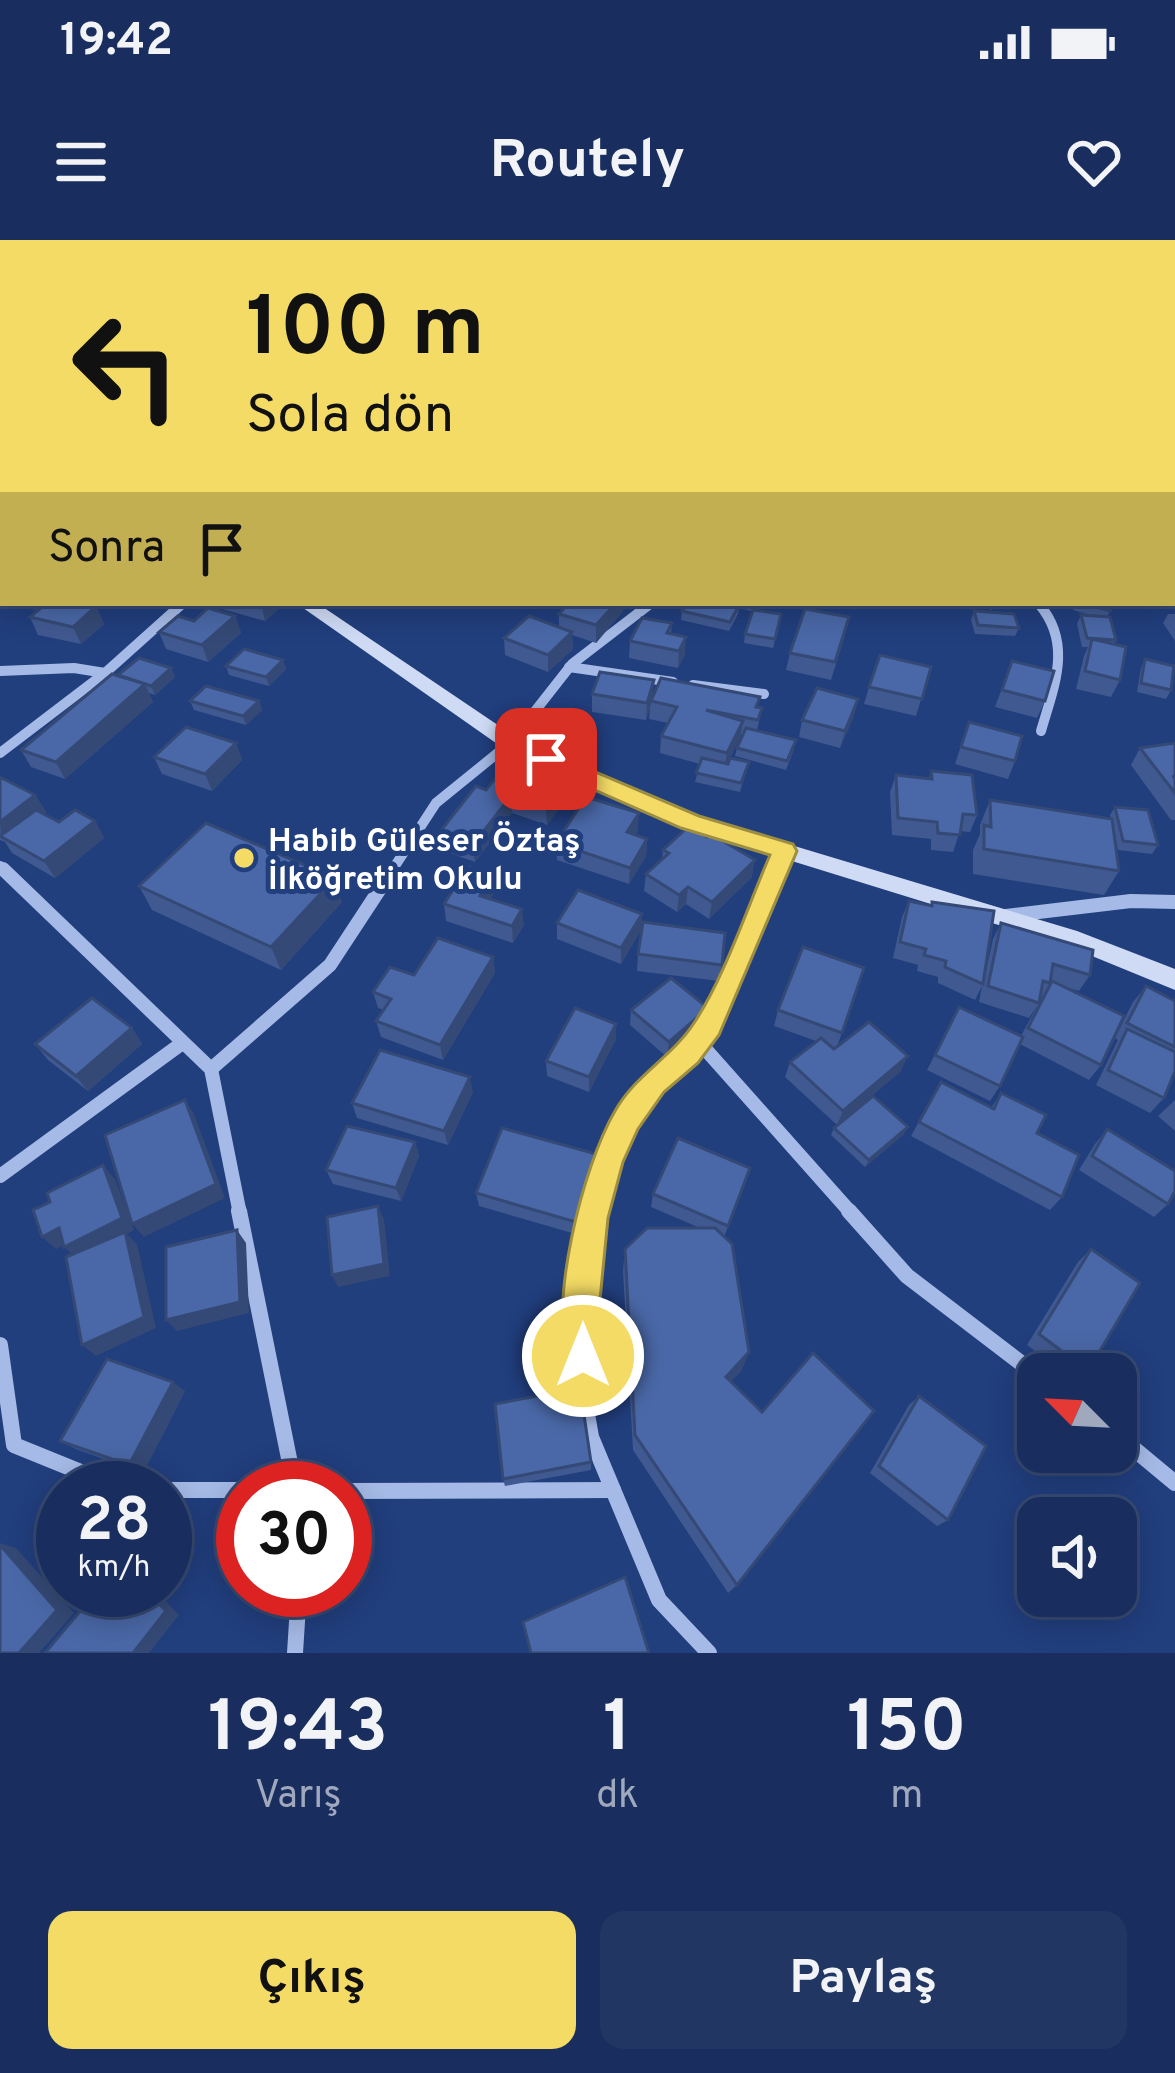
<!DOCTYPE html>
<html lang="tr">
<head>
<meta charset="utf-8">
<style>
	body { margin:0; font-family:Overpass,sans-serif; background:#223664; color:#f1f3f6; height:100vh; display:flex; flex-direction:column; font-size:45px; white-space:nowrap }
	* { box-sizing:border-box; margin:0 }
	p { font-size:39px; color:#9fa8bc }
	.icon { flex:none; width:66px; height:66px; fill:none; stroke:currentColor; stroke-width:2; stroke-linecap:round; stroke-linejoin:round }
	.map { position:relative; height:1413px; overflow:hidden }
	.sheet { display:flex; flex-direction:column; background:#192e5e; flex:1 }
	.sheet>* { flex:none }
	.banner { position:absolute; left:0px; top:0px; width:1176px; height:366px; box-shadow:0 6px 30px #0003,0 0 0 3px #374a73; background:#f3db66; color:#111; overflow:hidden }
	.needle { width:78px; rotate:294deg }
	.tools { position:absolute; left:1017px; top:1113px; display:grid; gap:24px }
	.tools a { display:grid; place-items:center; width:120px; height:120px; border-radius:24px; background:#192e5e; box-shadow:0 6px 30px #0003,0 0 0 3px #374a73; font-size:60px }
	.speed { position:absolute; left:36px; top:1221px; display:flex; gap:24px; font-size:60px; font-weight:700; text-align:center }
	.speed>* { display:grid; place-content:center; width:156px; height:156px; border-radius:50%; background:#192e5e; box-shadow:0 6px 30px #0003,0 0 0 3px #374a73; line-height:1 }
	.speed small { font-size:30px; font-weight:400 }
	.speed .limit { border:18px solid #d22; background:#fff; color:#111 }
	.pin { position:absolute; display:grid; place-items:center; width:102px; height:102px; color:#fff; margin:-51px; border-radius:24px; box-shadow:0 6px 18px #0006 }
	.me { position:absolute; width:132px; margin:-66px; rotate:0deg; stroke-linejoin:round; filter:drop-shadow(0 0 9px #0008) }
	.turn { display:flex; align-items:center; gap:42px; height:252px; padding:0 48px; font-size:54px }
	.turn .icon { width:156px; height:156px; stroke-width:2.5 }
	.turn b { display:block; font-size:84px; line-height:102px }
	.then { display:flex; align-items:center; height:114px; padding:0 48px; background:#0003; gap:24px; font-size:45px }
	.eta { display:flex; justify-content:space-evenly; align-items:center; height:204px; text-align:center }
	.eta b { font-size:72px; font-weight:700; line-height:84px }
	.action { display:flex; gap:24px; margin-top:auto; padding:24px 48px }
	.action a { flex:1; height:138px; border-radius:24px; background:#f3db66; color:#111; font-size:48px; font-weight:700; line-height:138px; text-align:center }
	.action a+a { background:#223664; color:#f1f3f6 }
	.status { display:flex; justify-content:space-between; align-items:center; height:84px; padding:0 60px; background:#192e5e; direction:ltr }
	.status svg { height:33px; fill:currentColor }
	header { display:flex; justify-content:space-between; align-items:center; height:156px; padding:0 48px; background:#192e5e; font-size:54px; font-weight:700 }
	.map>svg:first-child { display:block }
</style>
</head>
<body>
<div class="status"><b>19:42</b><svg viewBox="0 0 49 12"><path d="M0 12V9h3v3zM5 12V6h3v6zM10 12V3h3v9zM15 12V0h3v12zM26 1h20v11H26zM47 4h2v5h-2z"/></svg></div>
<header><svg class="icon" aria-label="menu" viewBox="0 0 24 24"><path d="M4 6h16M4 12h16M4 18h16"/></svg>Routely<svg class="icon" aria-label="heart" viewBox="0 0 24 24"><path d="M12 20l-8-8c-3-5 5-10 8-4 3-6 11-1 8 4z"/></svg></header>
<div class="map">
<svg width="1175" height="1413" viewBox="0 0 1175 1413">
	<rect width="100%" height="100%" fill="#213e7d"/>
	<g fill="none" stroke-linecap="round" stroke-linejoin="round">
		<g stroke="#a5bae6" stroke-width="8">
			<polyline points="1038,363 1041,367"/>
			<polyline points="179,367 183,363"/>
			<polyline points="646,367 651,363"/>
		</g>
		<g stroke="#a5bae6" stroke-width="10">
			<path d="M1039 364C1073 404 1054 446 1041 491"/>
			<polyline points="569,427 673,442"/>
			<polyline points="0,431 74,428 105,433"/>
			<polyline points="693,445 764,454"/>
			<polyline points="0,513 105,433 182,364"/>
			<polyline points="0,626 6,632"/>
			<polyline points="391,632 436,563 510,503 572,424 650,364"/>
			<polyline points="775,632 784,611"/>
		</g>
		<g stroke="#a5bae6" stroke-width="14">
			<polyline points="3,629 211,829 240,974"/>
			<polyline points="1006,676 1131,661 1175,662"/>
			<polyline points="699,802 852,974"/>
			<polyline points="211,829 330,725 393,629"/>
			<polyline points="0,936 181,804"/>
			<polyline points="591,974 609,915 625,881 691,813 712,782 777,629"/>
		</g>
		<g stroke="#a5bae6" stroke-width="16">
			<polyline points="239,971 295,1248"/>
			<polyline points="592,971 580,1068 582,1146 591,1197 659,1360 709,1413"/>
			<polyline points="849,971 907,1036 1038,1136"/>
			<polyline points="0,1105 14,1205 120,1248"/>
			<polyline points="1116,1194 1175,1243"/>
			<polyline points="165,1250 243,1250"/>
			<polyline points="345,1251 613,1250"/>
			<polyline points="295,1413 299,1350"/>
		</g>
		<g fill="#cfdbf5" fill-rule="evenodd">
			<polygon points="0,257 3,258 3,268 0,267"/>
			<polygon points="296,363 317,363 517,498 698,577 1077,691 1175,729 1175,750 1070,707 682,587 503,508"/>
		</g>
	</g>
	<g fill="#405990">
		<polygon points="307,0 393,0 393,3 308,3"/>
		<polygon points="878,0 904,0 901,3 889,3"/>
		<polygon points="15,363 80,363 96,366 104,384 81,404 38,395 30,377 38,370 17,367"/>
		<polygon points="136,363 164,363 158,368"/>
		<polygon points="220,363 285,363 265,381 222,369"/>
		<polygon points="569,363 623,363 623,371 596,403 572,395 573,409 548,432 505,415 504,398 559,387 559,374"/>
		<polygon points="687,363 755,363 751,371 739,368 738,374 729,391 681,380 682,371"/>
		<polygon points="807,363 830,363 827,368"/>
		<polygon points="962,363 995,363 992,370"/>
		<polygon points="1076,363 1114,363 1107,377 1116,400 1114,404 1120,440 1111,457 1076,449 1084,416 1088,407 1082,407 1077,384 1081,375 1092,376 1073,370"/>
		<polygon points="974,371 1019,388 1015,396 975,394 971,380"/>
		<polygon points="781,374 773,408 744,403 745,394"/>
		<polygon points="1168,374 1175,374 1175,401 1163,383"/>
		<polygon points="235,376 241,393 208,422 166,409 159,392 194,381"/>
		<polygon points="672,383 671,394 685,414 678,428 629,418 630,401"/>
		<polygon points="845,395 831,440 786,430 790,413"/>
		<polygon points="1145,419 1171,450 1166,459 1137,452 1141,428"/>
		<polygon points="283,420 286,429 269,446 229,435 226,426"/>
		<polygon points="1012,421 1045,461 1037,478 995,467"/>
		<polygon points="931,427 916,476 864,464 869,447"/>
		<polygon points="171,428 175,437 155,455 149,453 153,462 65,539 31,527 21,510 118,436"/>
		<polygon points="592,454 653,455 762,468 757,491 794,509 786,530 735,516 737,508 743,495 741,494 730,518 749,522 740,552 695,542 700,524 660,513 661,496 668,483 649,479 650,467 646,480 592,472"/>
		<polygon points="190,461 259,461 262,470 246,485 194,470"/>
		<polygon points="854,476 840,508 799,497 802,480"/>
		<polygon points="969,482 1015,521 1008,539 955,524"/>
		<polygon points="236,503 242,520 212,551 162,534 154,517"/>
		<polygon points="1175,503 1175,580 1171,580 1131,525 1140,508"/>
		<polygon points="931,531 977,575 970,592 960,591 953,612 931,610 931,599 892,595 890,552 896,535 929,538"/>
		<polygon points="0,537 35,555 46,572 44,574 59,582 95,581 104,598 55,638 12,613 5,602 0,600"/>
		<polygon points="486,550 572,551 547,585 512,573 475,622 441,610 439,593"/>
		<polygon points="990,560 1111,579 1110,575 1115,567 1158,605 1152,614 1118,610 1114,590 1119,631 1104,655 973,634 973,610 980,594 980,585"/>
		<polygon points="638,590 635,595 647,599 646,616 629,644 557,620 556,603"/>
		<polygon points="663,610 752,637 709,679 686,664 677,672 644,651 646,634 662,620"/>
		<polygon points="139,646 342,662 281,730 152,670"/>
		<polygon points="495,652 490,659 524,685 513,703 446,681 444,664"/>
		<polygon points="909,661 930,666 932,662 985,736 993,699 1001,683 1090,735 1079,751 1062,746 1101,825 1089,840 1020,804 1000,846 990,861 927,830 959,767 1021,796 1037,766 1029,778 979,762 982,746 975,760 938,743 938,737 917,731 918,725 893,718 902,677"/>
		<polygon points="642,674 641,690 621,724 557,699 557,683"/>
		<polygon points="638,714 722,725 719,741 637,731"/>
		<polygon points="493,717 495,733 443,820 381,797 376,781 384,770 378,768 373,752 414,735"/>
		<polygon points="864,728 837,807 901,831 837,885 785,837 790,822 816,801 774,786 778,770"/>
		<polygon points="1146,746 1175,761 1175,831 1164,858 1150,873 1096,845 1118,800 1115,798 1133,762"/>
		<polygon points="631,770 706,784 667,817 630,785"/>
		<polygon points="616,784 616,799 589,852 547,836 546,821"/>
		<polygon points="132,788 142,804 88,851 48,820 35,804"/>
		<polygon points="941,842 991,868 1001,853 1037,893 1062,957 1050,970 911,896"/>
		<polygon points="473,852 448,905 357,878 352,863"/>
		<polygon points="1175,860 1175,891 1158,876"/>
		<polygon points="834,888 904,894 865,927 831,895"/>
		<polygon points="1107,889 1168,964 1154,977 1079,930 1095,904"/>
		<polygon points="415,902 419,916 401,961 333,944 326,930"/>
		<polygon points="600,928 579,995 479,966 476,953"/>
		<polygon points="746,941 724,997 749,1112 741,1131 731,1141 737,1345 728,1353 633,1210 623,1031 625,1009 700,988 651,967 653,954"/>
		<polygon points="1091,1009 1088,1131 1084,1134 1065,1134 1027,1105 1078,1022"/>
		<polygon points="185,1151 143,1233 76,1209 60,1201"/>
		<polygon points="919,1156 948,1280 937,1286 870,1233 909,1165"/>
		<polygon points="591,1222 591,1230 505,1246 503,1239"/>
	</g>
	<g fill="#344975">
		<rect x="374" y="0" width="19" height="3"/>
		<polygon points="3,192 3,213 0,213 0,196"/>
		<polygon points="261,363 285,363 265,381"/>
		<polygon points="616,363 623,363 623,371 596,403 596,385"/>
		<polygon points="96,366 104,384 81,404 73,387"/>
		<polygon points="235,376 241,393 208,422 202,405"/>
		<polygon points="572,392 573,409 548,432 548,415"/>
		<polygon points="686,397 685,414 678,428 679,411"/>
		<polygon points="283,420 286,429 269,446 266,437"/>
		<polygon points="171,428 175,437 155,455 151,446"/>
		<polygon points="654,440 653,457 646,480 647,463"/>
		<polygon points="145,444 153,462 65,539 56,522"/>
		<polygon points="858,459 854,476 840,508 845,491"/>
		<polygon points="259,461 262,470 246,485 243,476"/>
		<polygon points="743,481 740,498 724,530 727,513"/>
		<polygon points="236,503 242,520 212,551 205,534"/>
		<polygon points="572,534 572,551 547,585 546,568"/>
		<polygon points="35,555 46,572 9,600 1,596 0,582"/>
		<polygon points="511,556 512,573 475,622 472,606"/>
		<polygon points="639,573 638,590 626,609 627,592"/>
		<polygon points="95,581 104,598 55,638 44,621"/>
		<polygon points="647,599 646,616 629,644 630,628"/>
		<polygon points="755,620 752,637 709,679 712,662"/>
		<polygon points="493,635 495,652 482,672 480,656"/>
		<polygon points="335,638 342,662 281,730 271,707"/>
		<polygon points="688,647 686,664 677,672 679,655"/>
		<polygon points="522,669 524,685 513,703 512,686"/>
		<polygon points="642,674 641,690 621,724 621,708"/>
		<polygon points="493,717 495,733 443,820 440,805"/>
		<polygon points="708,768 706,784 667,817 669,802"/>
		<polygon points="616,784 616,799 589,852 589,837"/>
		<polygon points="132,788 142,804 88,851 76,836"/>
		<polygon points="908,816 901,831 837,885 843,871"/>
		<polygon points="470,837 473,852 448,905 444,891"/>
		<polygon points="185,860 194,874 225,958 144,997 132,984"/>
		<polygon points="908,887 904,894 865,927 869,920"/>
		<polygon points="415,902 419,916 401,961 396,948"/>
		<polygon points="600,915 600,928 579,995 579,983"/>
		<polygon points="103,925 115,939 134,990 127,994 137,1004 156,1088 96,1116 82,1105 78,1019 64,1007"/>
		<polygon points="378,966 384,979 390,1036 338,1047 332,1035"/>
		<polygon points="59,988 72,1001 56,1009 42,997"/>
		<polygon points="237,990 246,1003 249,1073 177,1091 166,1080"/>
		<polygon points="749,1112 741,1131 719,1154 726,1137"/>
		<polygon points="173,1142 185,1151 143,1233 129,1225"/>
		<polygon points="0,1303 16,1308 74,1373 39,1413 19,1413"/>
		<polygon points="145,1350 155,1350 179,1375 149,1413 133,1413"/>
	</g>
	<g fill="#4a68a7" stroke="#344975" stroke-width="3">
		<polygon points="342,0 354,0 361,3 331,3"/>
		<polygon points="469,0 496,0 489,3"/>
		<polygon points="551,0 577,0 584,2 545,3"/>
		<polygon points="643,0 675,0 671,3 639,3"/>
		<polygon points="719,0 736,0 736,3 715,3"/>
		<polygon points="737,0 765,0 761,3"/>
		<polygon points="978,0 995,0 993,3 976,3"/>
		<polygon points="1034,0 1059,0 1058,3 1033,3"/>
		<polygon points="1095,0 1120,0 1119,3 1094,3"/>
		<polygon points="47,363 80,363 96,366 73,387 30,377"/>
		<polygon points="569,363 616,363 596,385 559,374"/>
		<polygon points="687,363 730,363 739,365 730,382 682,371"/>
		<polygon points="1081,363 1114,363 1110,371"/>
		<polygon points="208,368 235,376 202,405 159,392 178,376 194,381"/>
		<polygon points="805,369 849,377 835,422 790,413"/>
		<polygon points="753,370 781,374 775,399 745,394"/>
		<polygon points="974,371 1014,374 1019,388 978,385"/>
		<polygon points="1081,375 1110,377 1116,400 1087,398"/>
		<polygon points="529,376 572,392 548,415 504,398"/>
		<polygon points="642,378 672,383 667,393 686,397 679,411 630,401"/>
		<polygon points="1092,399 1126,407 1120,440 1085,431"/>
		<polygon points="244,409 283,420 266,437 226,426"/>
		<polygon points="880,415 931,427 922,459 869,447"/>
		<polygon points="139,418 171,428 151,446 118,435"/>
		<polygon points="1145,419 1174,426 1171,450 1141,443"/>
		<polygon points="1012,421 1054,431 1045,461 1002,450"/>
		<polygon points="600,432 654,440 647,463 592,454"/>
		<polygon points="112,434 145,444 56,522 21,510"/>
		<polygon points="661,438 760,457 756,467 762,468 758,480 706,470 743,481 727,513 661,496 677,467 651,461"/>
		<polygon points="206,446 259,461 243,476 190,461"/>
		<polygon points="817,448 858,459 845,491 802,480"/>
		<polygon points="969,482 1022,496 1015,521 961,507"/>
		<polygon points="186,487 236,503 205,534 154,517"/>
		<polygon points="746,488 796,500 787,521 737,508"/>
		<polygon points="1175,503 1175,536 1172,537 1175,536 1175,553 1140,508"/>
		<polygon points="514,515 572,534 546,568 511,556 472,606 439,593 476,546 486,550"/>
		<polygon points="702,518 728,524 730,518 749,522 741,543 696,533"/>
		<polygon points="931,531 972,535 977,575 963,574 960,595 938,593 937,582 898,578 896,535 932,539"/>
		<polygon points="0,537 35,555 0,582"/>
		<polygon points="586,557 639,573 627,592 647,599 630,628 556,603"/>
		<polygon points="990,560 1112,579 1119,631 984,609 984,585 991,587"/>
		<polygon points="1115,567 1148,570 1158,605 1123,601"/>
		<polygon points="36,570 59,582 75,570 95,581 44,621 0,596"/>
		<polygon points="206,583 335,638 271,707 139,646"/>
		<polygon points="689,586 707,597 711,594 755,620 712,662 688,647 679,655 646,634 669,613 663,610"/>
		<polygon points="468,627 493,635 480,656 522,669 512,686 444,664"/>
		<polygon points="578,650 642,674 621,708 557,683"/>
		<polygon points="909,661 932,666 932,662 994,671 983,744 945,727 946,721 924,715 926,709 900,702"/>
		<polygon points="643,682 725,693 722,725 638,714"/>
		<polygon points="1001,683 1093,710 1090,735 1053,724 1050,743 1043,741 1039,763 988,746"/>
		<polygon points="438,698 493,717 440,805 376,781 391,759 373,752 390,727 414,735"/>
		<polygon points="803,707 864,728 842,793 778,770"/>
		<polygon points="671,738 708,768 669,802 631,770"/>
		<polygon points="1052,741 1124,776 1101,825 1028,788"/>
		<polygon points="1146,746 1175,761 1175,807 1127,783"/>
		<polygon points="92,758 132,788 76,836 35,804"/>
		<polygon points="959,767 1023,797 1000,846 935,815"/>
		<polygon points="575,768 616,784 589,837 546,821"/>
		<polygon points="869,782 908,816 843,871 790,822 821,798 834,809"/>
		<polygon points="1127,789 1175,812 1175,831 1164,858 1108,830"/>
		<polygon points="380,810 470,837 444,891 352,863"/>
		<polygon points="941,842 994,869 1001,853 1046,875 1037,893 1079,915 1062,957 919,882"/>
		<polygon points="873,856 908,887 869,920 834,888"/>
		<polygon points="185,860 216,944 132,984 105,895"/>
		<polygon points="347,886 415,902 396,948 326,930"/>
		<polygon points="502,888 600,915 579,983 476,953"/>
		<polygon points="1107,889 1175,931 1175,951 1168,964 1092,916"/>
		<polygon points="678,898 750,928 728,986 653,954"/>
		<polygon points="103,925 122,978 64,1007 59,988 42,997 33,970 50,962 47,953"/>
		<polygon points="378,966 384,1024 332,1035 327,977"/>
		<polygon points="647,988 715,988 732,1004 749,1112 726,1137 762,1172 813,1113 874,1171 737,1345 635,1195 625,1009"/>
		<polygon points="237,990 240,1062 166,1080 166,1007"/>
		<polygon points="125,992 144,1077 82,1105 66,1017"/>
		<polygon points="1091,1009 1140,1043 1088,1131 1039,1094"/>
		<polygon points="107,1119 173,1142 129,1225 60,1201"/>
		<polygon points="580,1148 591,1222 503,1239 495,1164"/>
		<polygon points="919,1156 986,1206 948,1280 879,1226"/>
		<polygon points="0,1305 57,1370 19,1413 0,1413"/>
		<polygon points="625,1337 649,1413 531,1413 523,1382"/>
		<polygon points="98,1350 145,1350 166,1371 133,1413 45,1413"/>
	</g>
	<path fill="#f3db66" stroke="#9e8e42" stroke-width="3" d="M546 511 699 576 793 604 797 611 719 795 698 823 664 852 638 889 623 922 608 978 598 1080 601 1116 595 1129 583 1134 570 1129C546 1070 583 925 615 871 635 835 672 817 694 783 725 736 747 668 770 615L681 588 538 525V513Z"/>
	<circle fill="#f3db66" stroke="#213e7d" stroke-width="4.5" cx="244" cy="618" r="12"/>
	<g text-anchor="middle" stroke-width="10" stroke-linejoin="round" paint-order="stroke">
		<g font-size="33" font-weight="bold" fill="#fff" stroke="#213e7d" text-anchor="start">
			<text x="268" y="611">Habib Güleser Öztaş<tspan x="268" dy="38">İlköğretim Okulu</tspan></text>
		</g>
	</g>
</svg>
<div class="tools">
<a><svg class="needle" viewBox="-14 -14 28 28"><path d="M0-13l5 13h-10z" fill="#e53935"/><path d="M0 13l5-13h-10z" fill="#9fa8bc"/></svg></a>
<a><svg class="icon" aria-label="sound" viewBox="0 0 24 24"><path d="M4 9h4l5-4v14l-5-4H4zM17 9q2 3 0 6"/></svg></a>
</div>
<div class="speed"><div>28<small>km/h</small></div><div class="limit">30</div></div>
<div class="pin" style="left:546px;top:519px;background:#d93025"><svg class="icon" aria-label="arrive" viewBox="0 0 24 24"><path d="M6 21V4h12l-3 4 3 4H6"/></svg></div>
<svg class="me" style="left:583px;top:1116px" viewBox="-20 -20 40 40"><circle r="17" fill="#f3db66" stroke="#fff" stroke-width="3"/><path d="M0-11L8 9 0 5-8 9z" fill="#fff"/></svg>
<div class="banner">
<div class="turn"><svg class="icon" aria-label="left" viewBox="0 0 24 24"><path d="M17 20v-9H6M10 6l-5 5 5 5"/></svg><div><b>100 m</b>Sola dön</div></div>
<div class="then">Sonra<svg class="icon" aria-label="arrive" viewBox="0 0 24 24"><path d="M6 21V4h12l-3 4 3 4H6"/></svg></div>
</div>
</div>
<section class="sheet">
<div class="eta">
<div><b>19:43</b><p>Varış</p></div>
<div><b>1</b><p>dk</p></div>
<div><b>150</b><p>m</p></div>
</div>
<div class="action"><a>Çıkış</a><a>Paylaş</a></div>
</section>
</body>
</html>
